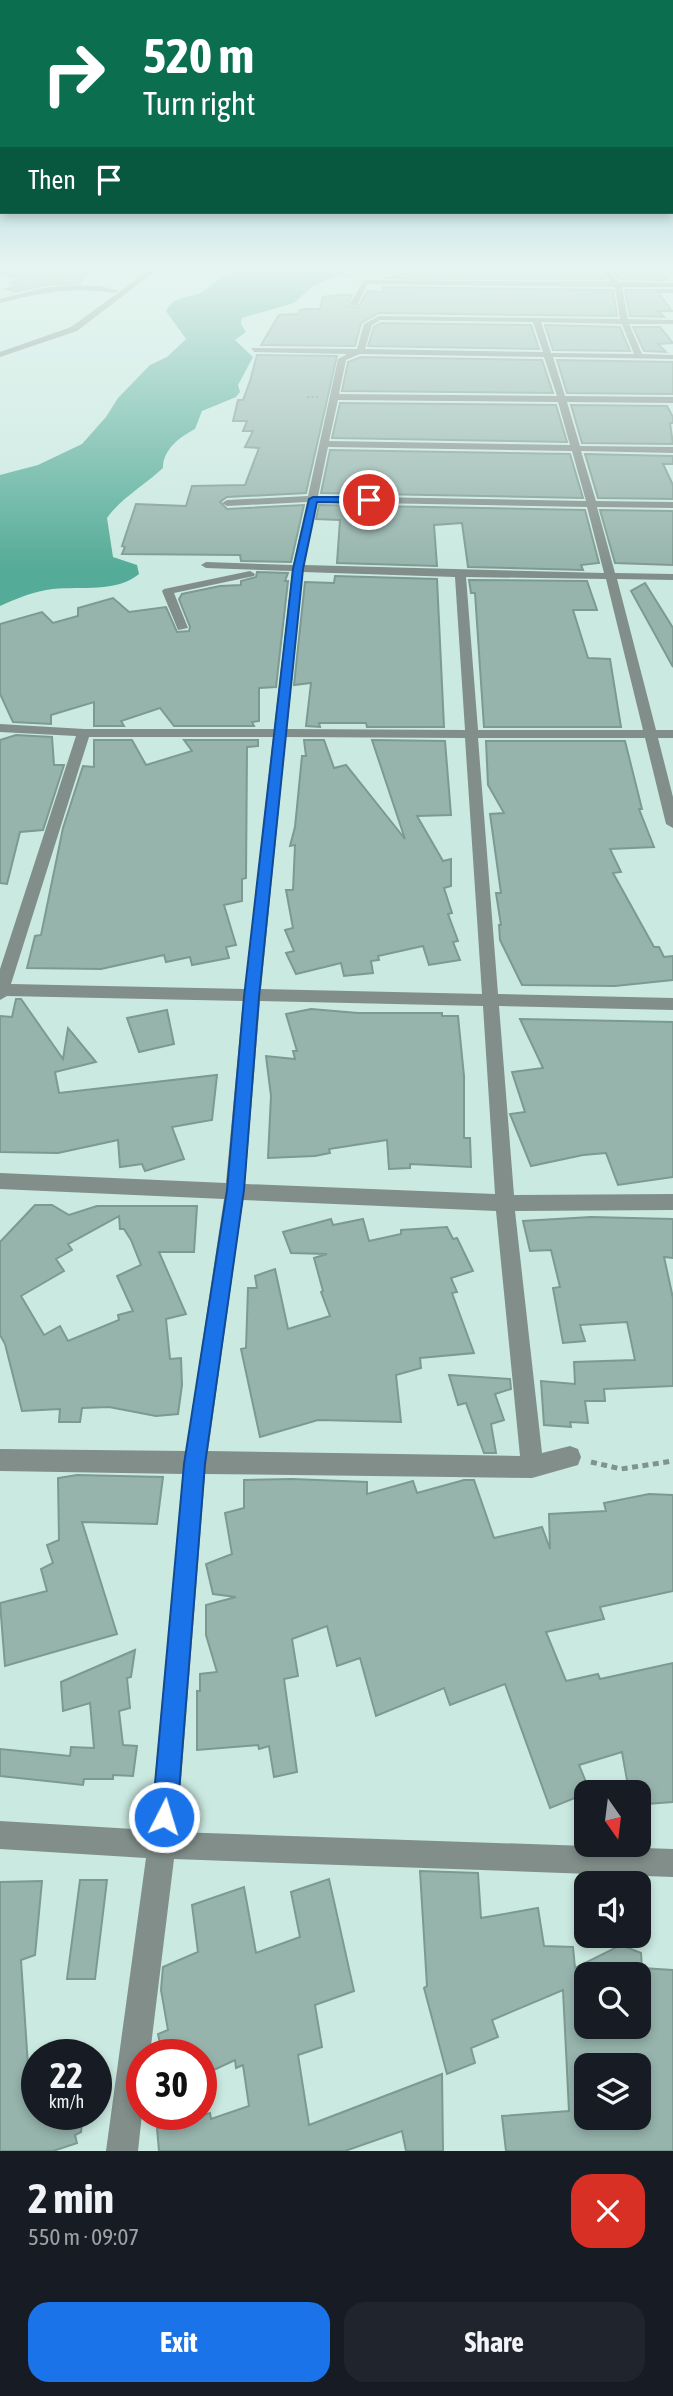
<!DOCTYPE html>
<html lang="en">
<head>
<meta charset="utf-8">
<style>
	body { margin:0; font-family:"Asap Condensed",sans-serif; background:#20242c; color:#f1f3f6; height:100vh; display:flex; flex-direction:column; font-size:26px; white-space:nowrap }
	* { box-sizing:border-box; margin:0 }
	p { font-size:23px; color:#9ea1a6 }
	.icon { flex:none; width:38px; height:38px; fill:none; stroke:currentColor; stroke-width:2; stroke-linecap:round; stroke-linejoin:round }
	.map { position:relative; height:2151px; overflow:hidden }
	.panel { display:flex; flex-direction:column; background:#171b24; flex:1 }
	.panel>* { flex:none }
	.banner { position:absolute; left:0px; top:0px; width:674px; height:214px; box-shadow:0 4px 10px #0003; background:#0b6e4f; color:#fff; overflow:hidden }
	.needle { width:46px; rotate:166deg }
	.buttons { position:absolute; left:574px; top:1780px; display:grid; gap:14px }
	.buttons a { display:grid; place-items:center; width:77px; height:77px; border-radius:14px; background:#171b24; box-shadow:0 4px 10px #0003; font-size:35px }
	.speed { position:absolute; left:21px; top:2039px; display:flex; gap:14px; font-size:35px; font-weight:700; text-align:center }
	.speed>* { display:grid; place-content:center; width:91px; height:91px; border-radius:50%; background:#171b24; box-shadow:0 4px 10px #0003; line-height:1 }
	.speed small { font-size:18px; font-weight:400 }
	.speed .limit { border:10px solid #d22; background:#fff; color:#111 }
	.pin { position:absolute; display:grid; place-items:center; width:60px; height:60px; color:#fff; margin:-30px; border:4px solid #fff; border-radius:50%; box-shadow:0 2px 7px #0007 }
	.me { position:absolute; width:77px; margin:-38px; rotate:5deg; stroke-linejoin:round; filter:drop-shadow(0 0 5px #0008) }
	.turn { display:flex; align-items:center; gap:24px; height:147px; padding:0 28px; font-size:32px }
	.turn .icon { width:91px; height:91px; stroke-width:2.5 }
	.turn b { display:block; font-size:49px; line-height:60px }
	.then { display:flex; align-items:center; height:66px; padding:0 28px; background:#0003; gap:14px; font-size:26px }
	.round { display:grid; place-items:center; flex:none; width:74px; height:74px; border-radius:21px; background:#20242c }
	.headline { display:flex; align-items:center; justify-content:space-between; height:119px; padding:0 28px }
	h1 { font-size:42px; font-weight:700; line-height:52px }
	.cta { display:flex; gap:14px; margin-top:auto; padding:14px 28px }
	.cta a { flex:1; height:80px; border-radius:21px; background:#1a73e8; color:#fff; font-size:28px; font-weight:700; line-height:80px; text-align:center }
	.cta a+a { background:#20242c; color:#f1f3f6 }
	.map>svg:first-child { display:block }
</style>
</head>
<body>
<div class="map">
<svg width="673" height="2151" viewBox="0 0 673 2151">
	<rect width="100%" height="100%" fill="#cae9e0"/>
	<path fill="#54ab97" d="M239 269H380L350 270 313 286 294 303 242 318 241 324 246 332 235 340 253 357 238 385 240 392 236 397 202 411 195 429C180 437 163 449 163 468 145 485 121 498 107 518L113 557 137 565 139 574C116 593 81 586 53 589 34 591 18 598 0 606V475L38 465 82 444 106 417 118 398 150 365 167 357 186 339 166 311C175 293 192 300 205 290 216 282 226 274 239 269Z"/>
	<g fill="#96b4ac" stroke="#7c9a91" stroke-width="2" fill-rule="evenodd">
		<polygon points="2,269 89,269 80,283 43,285 16,292 7,289 17,286 11,283 23,280 1,274"/>
		<polygon points="397,269 596,269 605,279 384,278 395,276"/>
		<polygon points="610,269 660,269 667,280 620,279"/>
		<polygon points="383,287 613,290 617,316 379,313 361,323 355,346 261,345 279,315 298,314 300,310 308,309 320,309 323,297 340,295 352,295 348,305 358,308 367,291 383,292"/>
		<polygon points="625,290 672,290 673,292 658,292 672,311 658,311 664,317 630,316"/>
		<polygon points="381,323 531,325 539,349 368,346 374,327"/>
		<polygon points="545,325 620,327 630,351 553,350"/>
		<polygon points="633,327 660,327 673,343 658,344 666,352 644,351"/>
		<polygon points="257,355 337,356 306,493 227,497 220,502 227,509 304,505 291,562 241,561 240,555 122,554 125,547 122,546 136,504 186,506 192,486 245,485 259,448 245,447 253,431 243,431 247,421 233,421 238,400 243,400 250,381"/>
		<polygon points="361,357 542,360 553,393 342,391 348,362"/>
		<polygon points="557,360 673,362 673,394 567,393"/>
		<polygon points="340,403 556,405 567,442 332,438"/>
		<polygon points="571,405 667,406 673,417 673,423 670,423 673,444 582,443"/>
		<polygon points="330,450 570,454 583,498 321,493"/>
		<polygon points="585,454 673,456 673,464 663,464 673,485 673,499 598,498"/>
		<polygon points="319,505 585,510 599,563 581,565 583,570 468,567 462,523 434,525 437,566 337,563 340,520 316,519"/>
		<polygon points="600,510 673,511 673,565 615,563"/>
		<polygon points="257,572 288,573 285,581 288,581 276,687 259,688 259,721 252,722 254,726 174,726 160,708 121,721 124,726 94,726 94,702 51,715 51,724 13,722 0,694 0,624 42,612 53,623 78,616 78,608 113,598 129,612 166,607 177,632 189,631 190,627 179,599 182,594 220,586 241,585 241,581 256,577"/>
		<polygon points="335,576 437,579 444,727 367,727 366,723 319,723 320,727 306,726 311,683 294,685 305,582 334,583"/>
		<polygon points="469,580 587,581 597,610 573,610 588,658 610,659 621,727 484,727 475,593 471,593"/>
		<polygon points="645,583 673,628 673,667 631,591"/>
		<polygon points="16,735 52,737 54,765 64,765 43,830 20,832 7,884 0,883 0,740"/>
		<polygon points="94,740 132,740 146,765 192,751 184,740 258,740 258,746 247,747 246,878 242,879 242,901 224,905 236,945 226,947 229,958 192,965 190,957 166,962 164,955 101,969 27,968 35,936 41,935 63,828 83,766 94,767"/>
		<polygon points="304,740 324,740 334,768 346,765 405,839 372,740 445,741 451,815 417,816 443,861 451,859 451,886 444,888 452,913 448,914 458,941 453,942 460,960 429,965 423,946 378,956 379,960 371,961 373,973 344,976 341,963 296,974 286,953 294,951 285,930 293,928 286,890 293,890 295,845 290,846 295,827 302,756 306,756"/>
		<polygon points="486,741 625,741 642,809 639,809 654,847 610,849 621,872 613,873 654,947 659,947 664,957 673,956 673,980 615,986 522,985 500,940 499,925 501,925 496,893 501,893 490,814 504,813 488,785"/>
		<polygon points="16,999 21,999 63,1059 68,1028 96,1062 55,1072 59,1093 217,1075 212,1120 172,1127 184,1159 145,1171 142,1164 120,1167 118,1140 58,1153 0,1152 0,1016 12,1017"/>
		<polygon points="311,1009 358,1013 442,1013 442,1016 458,1016 464,1076 464,1138 470,1138 471,1167 410,1164 410,1168 389,1169 387,1140 329,1149 330,1153 315,1156 268,1158 271,1096 266,1056 295,1059 293,1051 297,1051 286,1014"/>
		<polygon points="167,1010 174,1044 139,1052 127,1018"/>
		<polygon points="520,1019 673,1022 673,1177 618,1185 606,1153 583,1155 531,1166 510,1114 525,1112 512,1072 543,1068"/>
		<path d="M35 1205H52L69 1215 97 1206H197L194 1252H159L186 1314 166 1319 170 1359 181 1358 182 1385 178 1414 156 1416 109 1407 82 1408 80 1422H59L60 1409 22 1411 5 1344 0 1335V1242ZM119 1216 120 1229H124L131 1240 141 1265 117 1276 133 1311 118 1315 119 1320 68 1341 60 1326 44 1335 21 1296 64 1271 56 1259 72 1250 68 1244Z"/>
		<polygon points="591,1217 673,1219 673,1258 664,1257 673,1298 673,1386 604,1389 605,1401 585,1401 588,1423 570,1422 571,1427 544,1425 541,1381 575,1384 574,1362 635,1360 627,1322 580,1325 585,1341 563,1343 553,1288 560,1287 551,1250 530,1251 523,1221"/>
		<polygon points="331,1219 333,1225 363,1219 369,1241 401,1234 401,1230 447,1227 453,1239 457,1238 473,1271 451,1278 457,1292 452,1293 474,1353 420,1358 421,1368 396,1375 401,1422 318,1420 260,1437 241,1349 246,1348 248,1288 257,1288 255,1276 275,1269 288,1329 330,1316 321,1292 323,1291 314,1258 327,1254 291,1253 283,1232"/>
		<polygon points="449,1375 510,1379 511,1389 495,1394 504,1420 491,1424 496,1453 484,1453 466,1403 458,1405"/>
		<polygon points="77,1475 163,1477 157,1524 82,1522 117,1634 5,1666 0,1603 47,1591 41,1569 53,1563 47,1545 59,1540 58,1478"/>
		<polygon points="292,1479 367,1482 367,1494 413,1481 417,1493 464,1480 474,1480 494,1538 542,1527 550,1549 549,1514 606,1511 604,1503 649,1494 673,1495 673,1591 600,1607 604,1619 546,1632 566,1681 598,1674 600,1679 673,1663 673,1802 647,1804 643,1784 628,1786 622,1752 579,1765 590,1792 550,1808 505,1684 450,1705 444,1688 376,1716 360,1658 337,1666 327,1626 292,1639 298,1676 284,1679 297,1772 274,1777 269,1746 259,1749 258,1745 197,1750 197,1691 200,1691 200,1674 217,1672 206,1635 206,1605 236,1597 213,1594 206,1564 232,1554 225,1513 244,1508 244,1480"/>
		<polygon points="135,1650 131,1677 127,1678 130,1708 119,1711 123,1745 137,1746 133,1776 113,1775 113,1779 84,1779 83,1785 0,1776 0,1749 70,1756 71,1747 94,1748 90,1703 63,1711 61,1682"/>
		<path d="M420 1871 478 1873 481 1918 538 1908 544 1946 573 1947 575 1968 621 1945 641 1953 642 1968 673 1970V2151H506L502 2116 569 2111 563 1990 492 2020 498 2037 471 2048 475 2063 447 2074 424 1988 427 1986ZM586 1974H639V2026H586ZM586 2065H639V2118H586Z"/>
		<polygon points="329,1879 354,1991 315,2005 322,2047 298,2055 309,2125 442,2074 443,2151 406,2151 402,2131 345,2151 159,2151 157,2128 210,2113 211,2119 249,2106 243,2065 236,2068 235,2060 201,2076 201,2054 162,2054 158,2034 168,2030 161,1990 163,1967 198,1952 192,1905 244,1887 256,1953 300,1937 291,1892"/>
		<polygon points="80,1880 107,1880 95,1979 67,1979"/>
		<polygon points="42,1881 35,1955 21,1960 29,2081 37,2079 37,2114 83,2114 81,2132 75,2135 77,2143 53,2151 0,2151 0,1882"/>
	</g>
	<g fill="none" stroke-linecap="round" stroke-linejoin="round">
		<g stroke="#7e948d" stroke-width="2" stroke-dasharray="2.5 2" stroke-linecap="butt">
			<polyline points="300,269 354,277"/>
			<polyline points="307,397 320,397"/>
		</g>
		<polyline stroke="#7e948d" stroke-width="5" stroke-dasharray="6 4.5" stroke-linecap="butt" points="591,1462 621,1469 673,1461"/>
		<g fill="#818e8a" fill-rule="evenodd">
			<polygon points="151,269 158,269 77,331 0,357 0,352 71,327"/>
			<path d="M599 269H606L619 282 673 283V287H622L628 319 673 320V324H629L642 354 673 355V359L553 357 565 396 673 397V403L567 402 580 446 673 447V453L581 451 596 501 673 502V508L597 507 615 573 673 574V580L617 579 656 730H673V738H658L673 797V828L666 824 645 738H478L498 994 673 998V1010L499 1006 514 1195 673 1194V1210L515 1211 542 1453 570 1446 578 1449 581 1457 578 1465 532 1478 205 1474 177 1832 673 1849V1877L174 1859 150 2054H142V2114L138 2151H106L146 1858 0 1849V1821L150 1830 183 1474 0 1471V1449L186 1451 224 1199 0 1189V1173L226 1183 243 1001 7 996 0 1000V969L76 736 0 732V724L84 729H274L292 571 206 568 201 565 206 562 293 565 307 502 227 506 222 503 227 500 308 496 338 359 347 354 254 352 251 348 357 349 364 324 379 316 620 319 615 287 367 284 357 306 350 304 364 280 611 282ZM380 320 533 322 543 352 365 349 372 325ZM541 322 622 324 634 354 551 353ZM360 354 544 357 557 396 339 394 346 360ZM338 400 558 402 570 445 329 441ZM328 447 572 451 586 501 318 496ZM317 502 587 507 604 573 304 565ZM303 572 455 577 465 730 287 729ZM466 577 606 579 643 730H478ZM89 737H273L245 989 11 984ZM286 737 465 738 482 994 261 989ZM260 1001 483 1006 495 1194 245 1184ZM243 1200 496 1211 520 1456 208 1451Z"/>
			<path d="M71 285 100 286 119 291 115 293C74 286 39 293 0 303V299L43 288Z"/>
			<polygon points="250,571 255,574 254,576 174,593 188,628 178,630 162,591 164,589"/>
		</g>
	</g>
	<linearGradient id="sky" x2="0" y2="1"><stop stop-color="#6db0c8"/><stop offset="0.47" stop-color="#e7f5f1"/><stop offset="1" stop-color="#e7f5f1" stop-opacity="0"/></linearGradient>
	<rect width="673" height="570" fill="url(#sky)"/>
	<polygon fill="#1a73e8" stroke="#114b97" stroke-width="2" points="313,497 369,497 373,500 369,503 317,502 303,569 259,997 244,1190 205,1464 177,1817 173,1826 164,1830 156,1826 152,1817 184,1464 227,1190 244,997 293,569 309,499"/>
</svg>
<div class="buttons">
<a><svg class="needle" viewBox="-14 -14 28 28"><path d="M0-13l5 13h-10z" fill="#e53935"/><path d="M0 13l5-13h-10z" fill="#9ea1a6"/></svg></a>
<a><svg class="icon" aria-label="sound" viewBox="0 0 24 24"><path d="M4 9h4l5-4v14l-5-4H4zM17 9q2 3 0 6"/></svg></a>
<a><svg class="icon" aria-label="search" viewBox="0 0 24 24"><circle cx="10" cy="10" r="6"/><path d="M15 15l6 6"/></svg></a>
<a><svg class="icon" aria-label="layers" viewBox="0 0 24 24"><path d="M12 4l9 5-9 5-9-5zM3 14l9 5 9-5"/></svg></a>
</div>
<div class="speed"><div>22<small>km/h</small></div><div class="limit">30</div></div>
<div class="pin" style="left:369px;top:500px;background:#d93025"><svg class="icon" aria-label="arrive" viewBox="0 0 24 24"><path d="M6 21V4h12l-3 4 3 4H6"/></svg></div>
<svg class="me" style="left:164px;top:1817px" viewBox="-20 -20 40 40"><circle r="17" fill="#1a73e8" stroke="#fff" stroke-width="3"/><path d="M0-11L8 9 0 5-8 9z" fill="#fff"/></svg>
<div class="banner">
<div class="turn"><svg class="icon" aria-label="right" viewBox="0 0 24 24"><path d="M7 20v-9h11M14 6l5 5-5 5"/></svg><div><b>520 m</b>Turn right</div></div>
<div class="then">Then<svg class="icon" aria-label="arrive" viewBox="0 0 24 24"><path d="M6 21V4h12l-3 4 3 4H6"/></svg></div>
</div>
</div>
<section class="panel">
<div class="headline"><div><h1>2 min</h1><p>550 m · 09:07</p></div><a class="round" style="background:#d93025;color:#fff"><svg class="icon" aria-label="close" viewBox="0 0 24 24"><path d="M6 6l12 12M18 6L6 18"/></svg></a></div>
<div class="cta"><a>Exit</a><a>Share</a></div>
</section>
</body>
</html>
